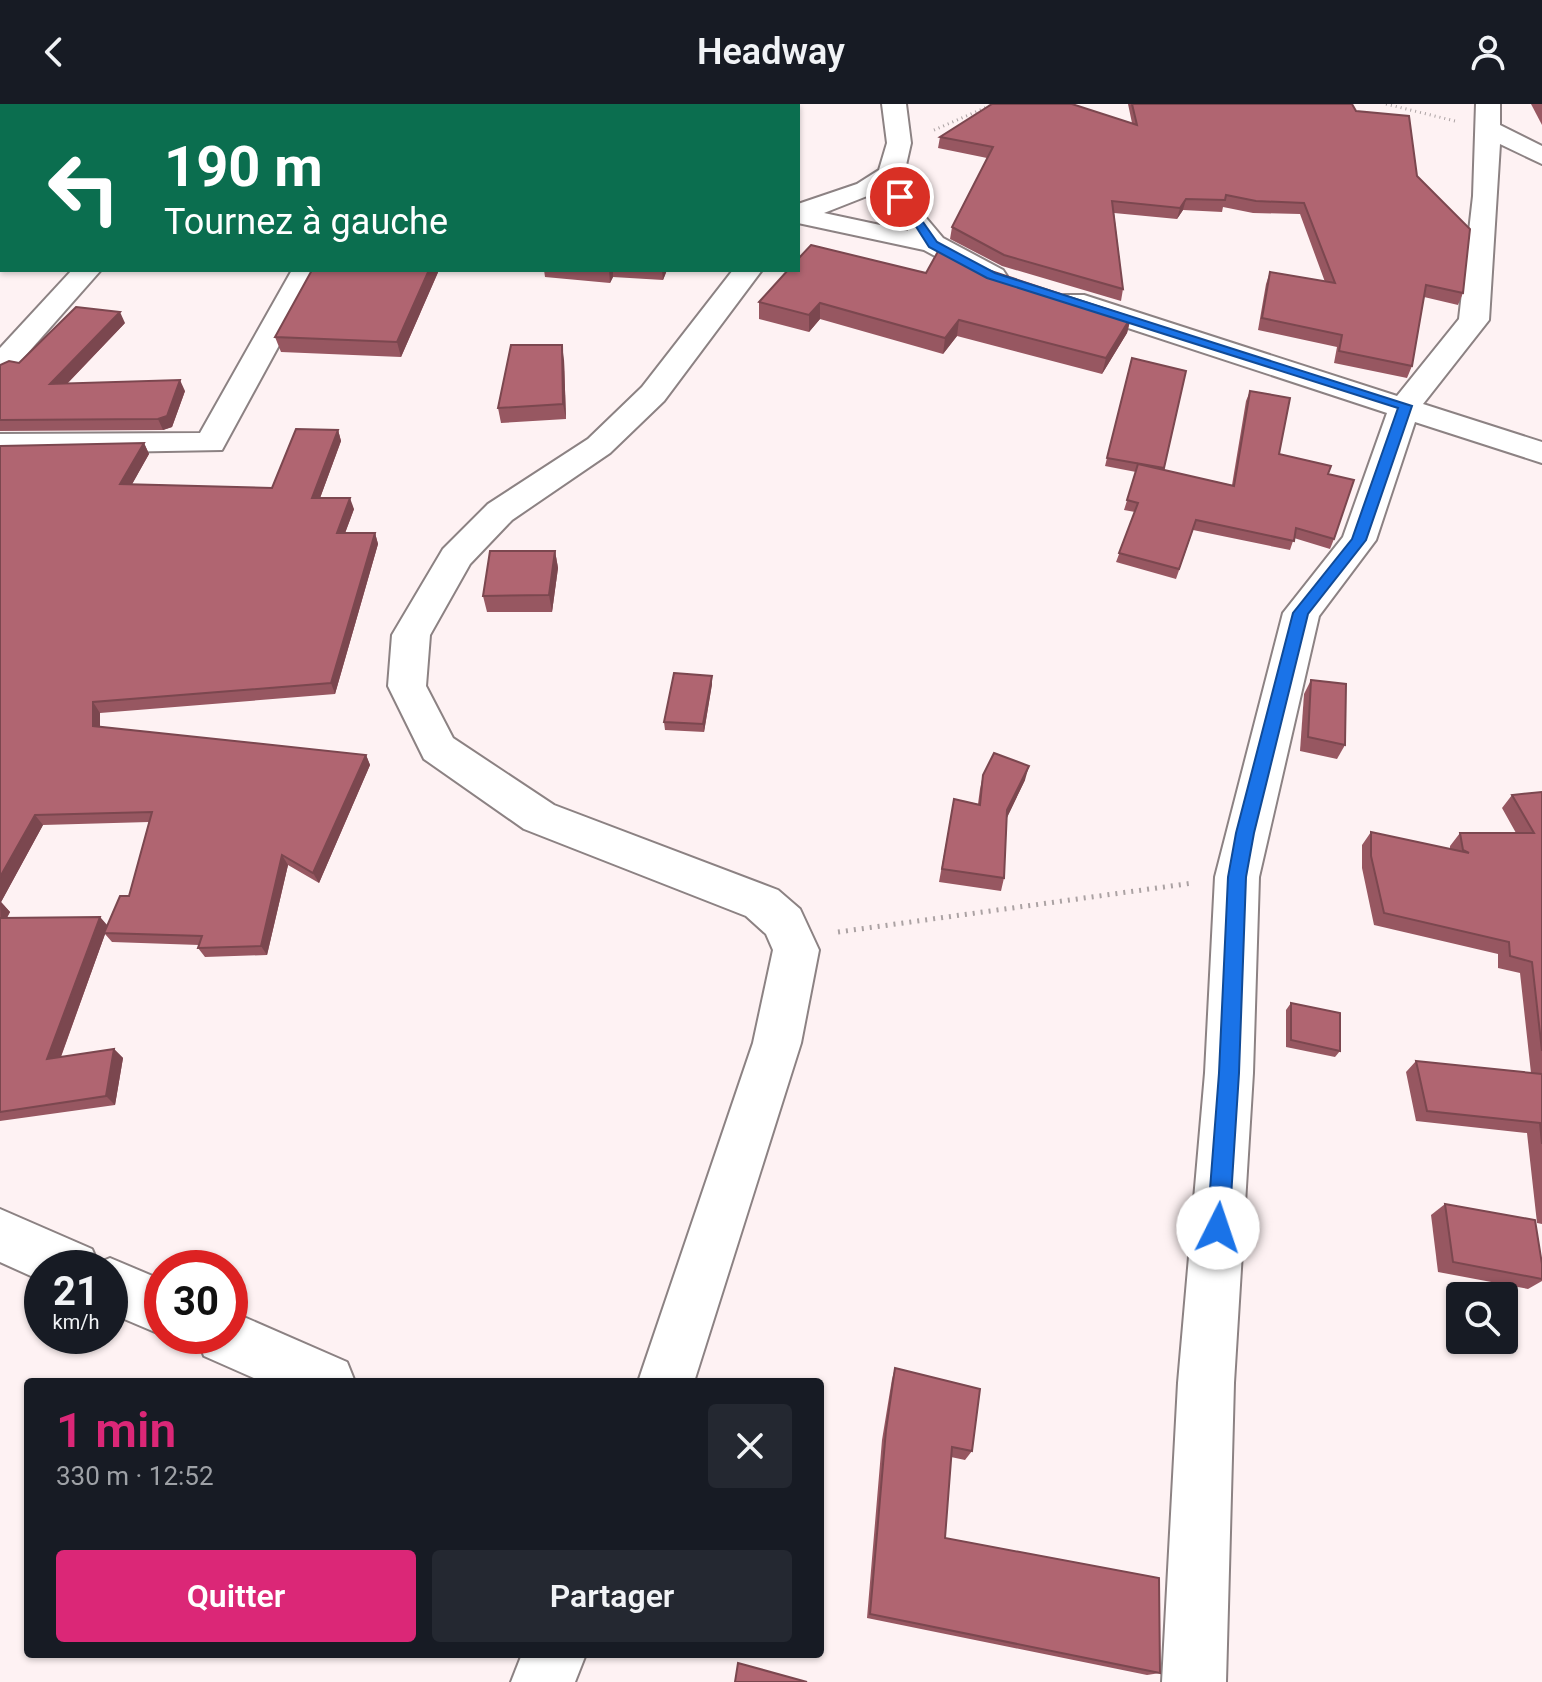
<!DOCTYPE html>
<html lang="fr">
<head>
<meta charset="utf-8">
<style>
	body { margin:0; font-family:Roboto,sans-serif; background:#242831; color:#f1f3f6; height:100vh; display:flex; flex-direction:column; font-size:30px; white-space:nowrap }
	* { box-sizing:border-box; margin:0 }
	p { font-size:26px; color:#9ea1a6 }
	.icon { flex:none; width:44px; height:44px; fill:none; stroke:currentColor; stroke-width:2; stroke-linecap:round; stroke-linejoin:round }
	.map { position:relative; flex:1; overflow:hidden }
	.sheet { position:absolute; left:24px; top:1274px; width:800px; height:280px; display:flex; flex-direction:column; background:#171b24; border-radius:8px; box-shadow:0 2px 6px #0004 }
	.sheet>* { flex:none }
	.banner { position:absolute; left:0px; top:0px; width:800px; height:168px; box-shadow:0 2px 6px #0004; background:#0b6e4f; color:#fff; overflow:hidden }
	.tools { position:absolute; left:1446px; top:1178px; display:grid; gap:16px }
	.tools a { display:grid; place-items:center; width:72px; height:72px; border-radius:8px; background:#171b24; box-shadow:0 2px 6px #0004; font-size:40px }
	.speed { position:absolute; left:24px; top:1146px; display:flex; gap:16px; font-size:40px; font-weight:700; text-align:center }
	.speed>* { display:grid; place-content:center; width:104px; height:104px; border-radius:50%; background:#171b24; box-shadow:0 2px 6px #0004; line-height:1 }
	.speed small { font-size:20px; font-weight:400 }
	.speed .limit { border:12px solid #d22; background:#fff; color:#111 }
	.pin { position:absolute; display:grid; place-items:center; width:68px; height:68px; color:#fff; margin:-34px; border:4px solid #fff; border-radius:50%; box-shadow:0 2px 8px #0007 }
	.me { position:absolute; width:88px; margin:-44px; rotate:4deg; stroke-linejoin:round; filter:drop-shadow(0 0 6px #0008) }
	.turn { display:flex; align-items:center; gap:28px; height:168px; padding:0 32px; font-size:36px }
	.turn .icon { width:104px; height:104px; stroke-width:2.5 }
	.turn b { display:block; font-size:56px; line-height:68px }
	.round { display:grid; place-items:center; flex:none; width:84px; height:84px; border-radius:8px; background:#242831 }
	.headline { display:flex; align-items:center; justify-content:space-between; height:136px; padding:0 32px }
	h1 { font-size:48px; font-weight:600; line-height:60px; color:#db2777 }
	.cta { display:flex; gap:16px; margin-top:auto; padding:16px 32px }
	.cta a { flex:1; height:92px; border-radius:8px; background:#db2777; color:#fff; font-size:32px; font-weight:600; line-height:92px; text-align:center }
	.cta a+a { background:#242831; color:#f1f3f6 }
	header { display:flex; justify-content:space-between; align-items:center; height:104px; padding:0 32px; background:#171b24; font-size:36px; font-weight:600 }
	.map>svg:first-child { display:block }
</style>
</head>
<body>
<header><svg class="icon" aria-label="back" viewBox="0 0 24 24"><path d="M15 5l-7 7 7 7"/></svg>Headway<svg class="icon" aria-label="person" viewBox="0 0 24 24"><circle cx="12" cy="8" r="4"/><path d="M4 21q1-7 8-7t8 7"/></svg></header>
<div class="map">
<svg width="1542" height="1578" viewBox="0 0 1542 1578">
	<rect width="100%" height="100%" fill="#fef2f3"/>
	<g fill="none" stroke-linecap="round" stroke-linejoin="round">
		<defs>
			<g id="street">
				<polygon points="254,0 279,0 253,2"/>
				<path d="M882 0H906L911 39 904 70 922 109 943 134 1003 166 1007 172 1003 178H983L924 146 798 119V100L857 80 879 66 887 39ZM885 85 908 127 824 109Z"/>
				<polygon points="1476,0 1500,0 1500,21 1542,42 1542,60 1500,40 1489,216 1423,300 1542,338 1542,359 1415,318 1376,436 1319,512 1259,773 1253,969 1234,1279 1226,1578 1162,1578 1178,1279 1205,969 1215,773 1283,509 1343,433 1387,309 1064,203 1060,197 1064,191 1084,191 1397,292 1459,215 1473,92"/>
				<rect x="0" y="32" width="2" height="14"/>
				<polygon points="72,166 101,166 11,268 0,271 0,244"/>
				<polygon points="292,166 320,166 222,346 0,350 0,330 200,329"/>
				<polygon points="733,166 762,166 664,297 610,349 512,416 470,460 430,531 426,582 453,634 554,701 778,786 800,805 819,846 801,939 694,1278 638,1278 753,939 773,846 766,830 746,812 524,725 424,655 388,582 392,531 443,445 488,400 588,335 642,283"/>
				<polygon points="0,1105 92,1145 98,1159 110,1154 162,1176 162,1231 110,1209 110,1164 42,1164 42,1177 0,1158"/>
				<polygon points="230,1207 347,1258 355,1278 263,1278 204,1252 196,1232 230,1232"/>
				<polygon points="522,1550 586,1550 575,1578 511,1578"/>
			</g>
		</defs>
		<use href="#street" stroke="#8c8283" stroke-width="4"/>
		<g stroke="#aba2a3" stroke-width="3" stroke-dasharray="1 4" stroke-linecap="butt">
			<polyline points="1386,0 1455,17"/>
			<polyline points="934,26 994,0"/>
		</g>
		<polyline stroke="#aba2a3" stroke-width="5" stroke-dasharray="2 6" stroke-linecap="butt" points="838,828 1193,779"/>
		<use href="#street" fill="#fff" fill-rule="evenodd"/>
	</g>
	<g fill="#975761" fill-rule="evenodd">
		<polygon points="1128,0 1352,0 1356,7 1417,72 1463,189 1458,201 1424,193 1412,262 1407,274 1334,259 1337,243 1258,226 1266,180 1270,168 1325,178 1300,110 1253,109 1223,103 1222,108 1183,106 1177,115 1114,109 1123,185 1121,197 1002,162 950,135 952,123 987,54 938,44 940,33 1132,19"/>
		<polygon points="1531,0 1542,0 1542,21"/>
		<polygon points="2,59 2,132 0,132 0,81 2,78 0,78 0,61"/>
		<polygon points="982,164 1131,213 1127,229 1102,270 957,232 943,250 820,215 809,228 759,215 759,198 926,169"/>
		<polygon points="439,166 401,253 281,248 275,233"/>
		<polygon points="544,166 667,166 663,176 613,173 610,179 545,173"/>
		<polygon points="125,219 67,280 185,287 172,323 163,326 0,327 0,261 19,259"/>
		<polygon points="1132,254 1186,267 1163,366 1232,381 1246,297 1250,287 1279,350 1328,370 1334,435 1330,445 1294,434 1290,446 1193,426 1176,475 1116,458 1135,408 1124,406 1136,368 1105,362"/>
		<polygon points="564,256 566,315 501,319 498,304"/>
		<path d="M338 326 341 337 320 394 354 405 345 429H375L378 440 335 590 100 609V623L366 651 370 661 319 779 288 761 267 851 205 853 198 844 199 841 112 838 105 830 61 953 114 945 123 954 115 1001 0 1017V342L144 339 149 350 132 380 272 384ZM149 718 129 792 107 822 100 813 7 814 10 808 1 798 43 721Z"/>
		<polygon points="555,447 558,464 552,508 487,508 483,492"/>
		<polygon points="712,572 712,580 704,628 665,626 664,618"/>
		<polygon points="1311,576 1345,641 1337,655 1300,647 1304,590"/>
		<polygon points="983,671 1025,676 1007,713 1004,774 1001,787 939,778 954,695 978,700 980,685"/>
		<polygon points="1542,688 1542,1120 1537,1119 1527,1029 1416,1017 1406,968 1416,957 1531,969 1520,869 1498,864 1498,850 1374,821 1362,764 1362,741 1371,728 1450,745 1450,742 1460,729 1516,729 1502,704 1512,691"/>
		<polygon points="1291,899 1340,947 1335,953 1286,943 1286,906"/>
		<polygon points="1445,1100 1542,1160 1542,1177 1528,1185 1438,1168 1431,1111"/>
		<polygon points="895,1264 972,1347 965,1356 951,1353 945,1434 1160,1569 1147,1571 867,1514 882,1336 892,1275"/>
	</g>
	<g fill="#7b474f">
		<polygon points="1186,95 1183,106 1177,115 1180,104"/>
		<polygon points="429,166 439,166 401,253 397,238"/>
		<polygon points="609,166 613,166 613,173 610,179"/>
		<polygon points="662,166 667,166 663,176"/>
		<polygon points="820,199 820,215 809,228 809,211"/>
		<polygon points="120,208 125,219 56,291 50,280"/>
		<polygon points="1131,213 1127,229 1102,270 1106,254"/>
		<polygon points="959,216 957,232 943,250 945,234"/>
		<polygon points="562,241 564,256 566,315 563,300"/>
		<polygon points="180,276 185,287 172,323 163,326 158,315"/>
		<polygon points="338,326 341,337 316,405 312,394"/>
		<polygon points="144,339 149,350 126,391 120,380"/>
		<polygon points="350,394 354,405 341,440 337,429"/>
		<polygon points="375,429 378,440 335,590 331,579"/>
		<polygon points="555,447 558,464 552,508 549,491"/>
		<polygon points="712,572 712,580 704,628 703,620"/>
		<polygon points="93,598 100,609 100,633 93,622"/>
		<polygon points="366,651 370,661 319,779 313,769"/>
		<polygon points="1029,662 1025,676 1004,720 1007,706"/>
		<polygon points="35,711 43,721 0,800 0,773"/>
		<polygon points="282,751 288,761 267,851 261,842"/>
		<polygon points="1,798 10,808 1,823 0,800"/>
		<polygon points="100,813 108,822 57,963 47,955"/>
		<polygon points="114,945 123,954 115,1001 106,992"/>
	</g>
	<g fill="#b06571" stroke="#7b474f" stroke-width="2">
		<polygon points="68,0 239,0 238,2 66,2"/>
		<polygon points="536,0 616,0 641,1 535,2"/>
		<polygon points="992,0 1072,0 1137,21 1132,0 1352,0 1356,7 1409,12 1417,72 1470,125 1463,189 1426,181 1412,262 1339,247 1342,231 1262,214 1270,168 1335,179 1304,99 1256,97 1226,91 1225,96 1186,95 1180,104 1112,97 1123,185 1004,151 952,123 993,43 940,33"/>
		<polygon points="2,78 2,121 0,121 0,81"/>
		<polygon points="811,141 926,169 941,142 982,164 1131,213 1106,254 959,216 945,234 820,199 809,211 759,198 788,166 798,166 798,155"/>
		<polygon points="312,166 429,166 397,238 275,233"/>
		<polygon points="76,203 120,208 50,280 180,276 167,312 158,315 0,316 0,261 9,257 19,259"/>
		<polygon points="511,241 562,241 563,300 498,304"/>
		<polygon points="1132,254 1186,267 1164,364 1107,354"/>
		<polygon points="1250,287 1290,294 1279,350 1331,362 1328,370 1354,376 1334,435 1296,424 1294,437 1196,416 1179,465 1119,449 1138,399 1127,396 1138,360 1234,382"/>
		<polygon points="296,325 338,326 312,394 350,394 337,429 375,429 331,579 93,598 93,622 366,651 313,769 282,751 261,842 198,844 202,832 104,829 120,792 129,792 152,708 35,711 0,773 0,342 144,339 120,380 272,384"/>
		<polygon points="490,447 555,447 549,491 483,492"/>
		<polygon points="674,569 712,572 703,620 664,618"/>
		<polygon points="1311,576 1346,580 1345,641 1308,633"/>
		<polygon points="994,649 1029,662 1007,706 1004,774 942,765 954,695 980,701 983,671"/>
		<polygon points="1542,688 1542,947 1532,858 1510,852 1509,838 1384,809 1371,752 1371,728 1469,749 1463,746 1460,729 1534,729 1512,691"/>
		<polygon points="100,813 47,955 114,945 106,992 0,1008 0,814"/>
		<polygon points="1291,899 1340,909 1340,947 1291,936"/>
		<polygon points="1416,957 1542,970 1542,1040 1540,1019 1427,1007"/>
		<polygon points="1445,1100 1535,1116 1542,1160 1542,1175 1453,1158"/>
		<polygon points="895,1264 980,1285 972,1347 952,1343 945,1434 1159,1474 1160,1569 870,1510 886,1326"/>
		<polygon points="738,1559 807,1578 735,1578"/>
	</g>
	<polygon fill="#1a73e8" stroke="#114b97" stroke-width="2" points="896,91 904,91 937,138 995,169 1412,302 1366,436 1308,510 1254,729 1246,773 1239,969 1229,1124 1225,1131 1218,1134 1210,1131 1207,1124 1219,969 1228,773 1236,729 1293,509 1352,435 1398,304 987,174 929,143"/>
</svg>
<div class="tools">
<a><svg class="icon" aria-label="search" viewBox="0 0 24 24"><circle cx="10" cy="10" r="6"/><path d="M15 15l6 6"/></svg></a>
</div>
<div class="speed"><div>21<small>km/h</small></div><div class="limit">30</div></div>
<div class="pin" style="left:900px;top:93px;background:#d93025"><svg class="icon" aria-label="arrive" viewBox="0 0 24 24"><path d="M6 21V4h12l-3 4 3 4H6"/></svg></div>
<svg class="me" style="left:1218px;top:1124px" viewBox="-20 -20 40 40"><circle r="19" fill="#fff"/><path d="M0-13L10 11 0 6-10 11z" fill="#1a73e8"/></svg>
<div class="banner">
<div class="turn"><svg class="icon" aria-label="left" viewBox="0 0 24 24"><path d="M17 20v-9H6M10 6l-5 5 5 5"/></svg><div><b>190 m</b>Tournez à gauche</div></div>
</div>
<section class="sheet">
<div class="headline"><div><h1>1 min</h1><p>330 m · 12:52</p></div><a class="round"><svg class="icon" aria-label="close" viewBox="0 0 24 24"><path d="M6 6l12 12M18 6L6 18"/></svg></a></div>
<div class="cta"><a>Quitter</a><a>Partager</a></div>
</section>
</div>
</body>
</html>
